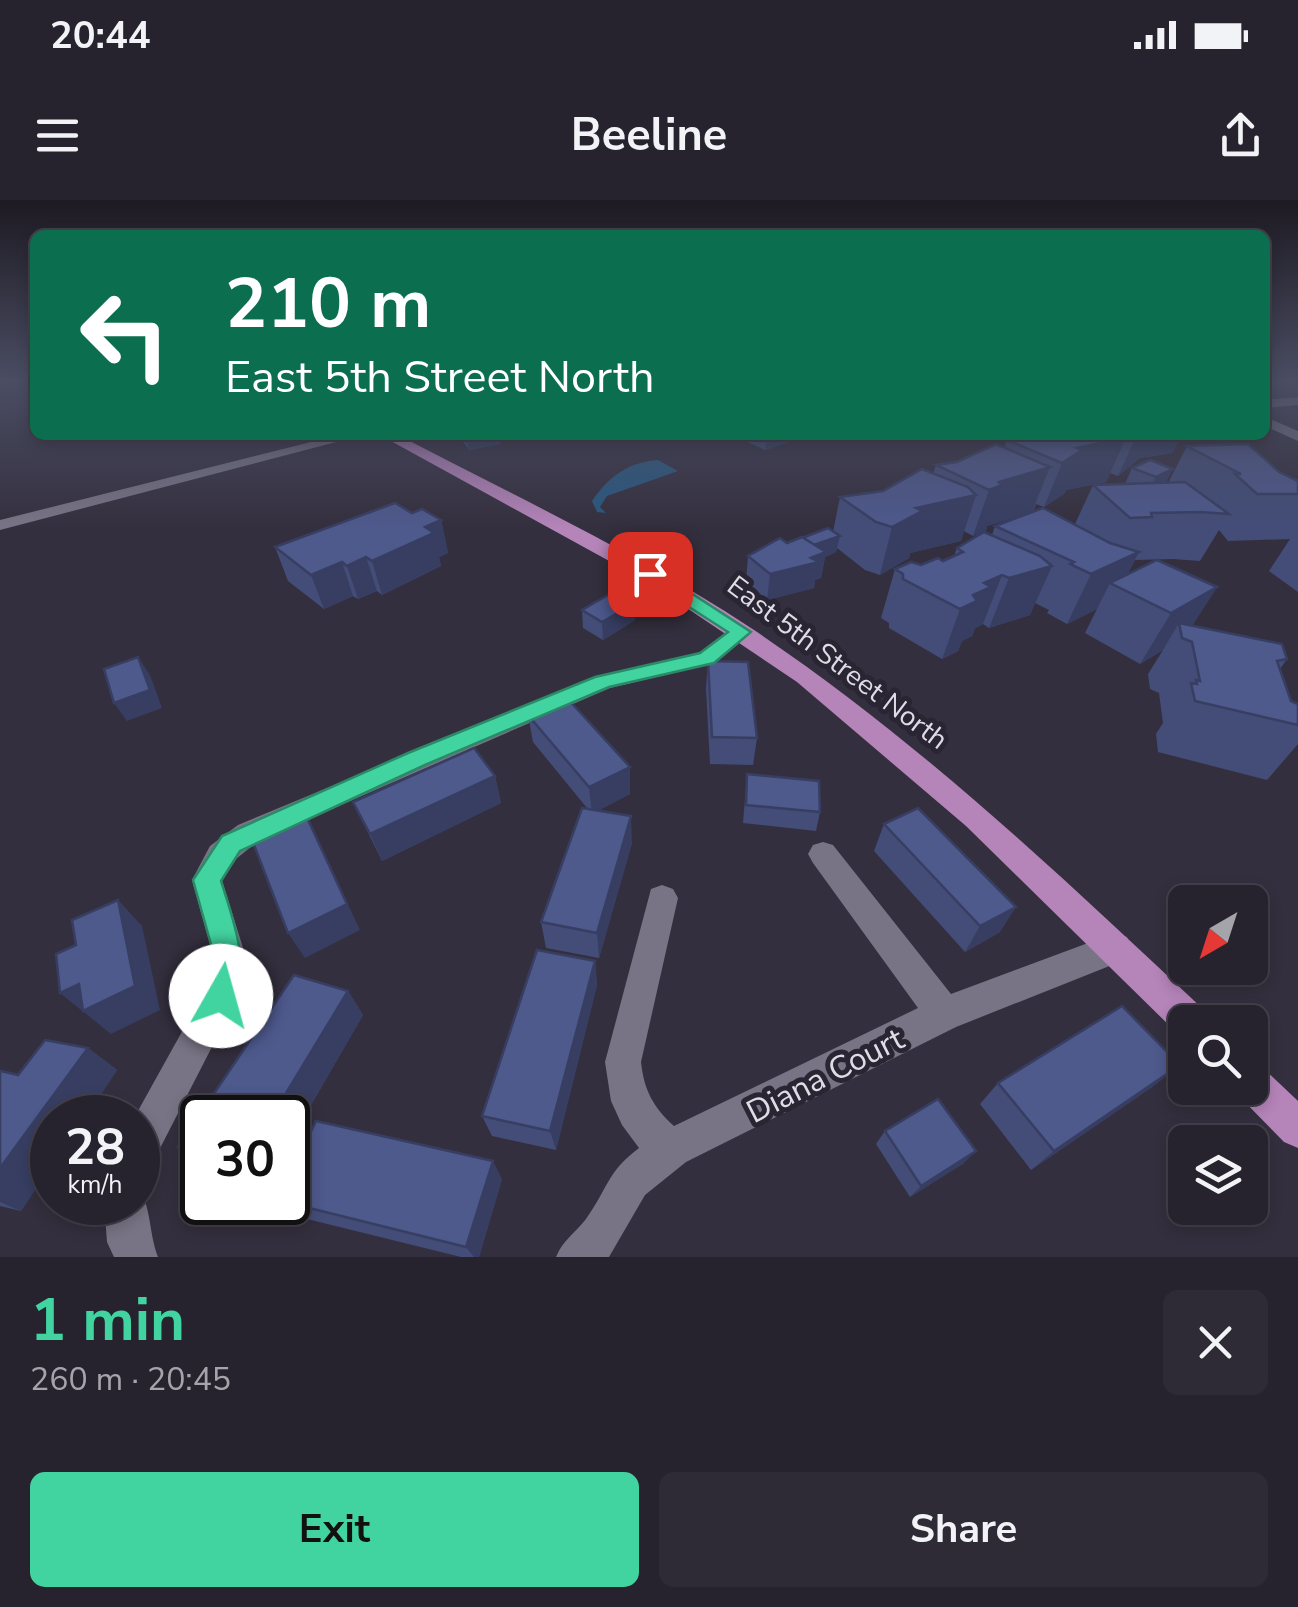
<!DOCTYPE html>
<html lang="en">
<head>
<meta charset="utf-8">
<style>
	body { margin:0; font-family:"Nunito Sans",sans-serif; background:#2f2b36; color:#f1f3f6; height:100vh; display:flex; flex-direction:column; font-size:38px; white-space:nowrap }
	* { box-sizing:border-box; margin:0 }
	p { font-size:32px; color:#a4a4aa }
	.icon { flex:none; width:55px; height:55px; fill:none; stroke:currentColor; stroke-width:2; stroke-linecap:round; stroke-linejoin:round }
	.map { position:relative; height:1057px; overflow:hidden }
	.sheet { display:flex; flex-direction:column; background:#27232e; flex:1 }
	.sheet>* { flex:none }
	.top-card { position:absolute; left:30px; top:30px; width:1240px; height:210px; border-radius:15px; box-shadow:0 5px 15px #0003,0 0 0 2px #43404a; background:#0b6e4f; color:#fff; overflow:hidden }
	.needle { width:65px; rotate:219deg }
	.buttons { position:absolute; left:1168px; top:685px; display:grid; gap:20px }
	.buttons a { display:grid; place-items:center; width:100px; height:100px; border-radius:15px; background:#27232e; box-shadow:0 5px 15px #0003,0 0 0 2px #43404a; font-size:50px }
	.speed { position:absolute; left:30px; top:895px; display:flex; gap:20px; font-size:50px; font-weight:700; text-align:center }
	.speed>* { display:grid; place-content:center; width:130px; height:130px; border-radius:50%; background:#27232e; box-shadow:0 5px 15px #0003,0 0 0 2px #43404a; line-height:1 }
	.speed small { font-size:25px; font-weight:400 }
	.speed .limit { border:5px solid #111; border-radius:15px; background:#fff; color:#111 }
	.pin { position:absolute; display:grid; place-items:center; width:85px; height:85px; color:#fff; margin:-42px; border-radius:20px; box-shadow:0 5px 15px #0006 }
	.me { position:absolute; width:110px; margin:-55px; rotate:7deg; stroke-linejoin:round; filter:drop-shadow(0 0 8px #0008) }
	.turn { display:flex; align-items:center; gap:35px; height:210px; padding:0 30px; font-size:45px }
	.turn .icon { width:130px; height:130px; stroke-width:2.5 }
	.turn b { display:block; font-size:70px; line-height:85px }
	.round { display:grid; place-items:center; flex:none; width:105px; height:105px; border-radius:15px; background:#2f2b36 }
	.head { display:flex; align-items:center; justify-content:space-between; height:170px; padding:0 30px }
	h1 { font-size:60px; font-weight:700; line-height:75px; color:#42d4a0 }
	.action { display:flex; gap:20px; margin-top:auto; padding:20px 30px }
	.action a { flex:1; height:115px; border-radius:15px; background:#42d4a0; color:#111; font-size:40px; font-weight:700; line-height:115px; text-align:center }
	.action a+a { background:#2f2b36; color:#f1f3f6 }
	.status { display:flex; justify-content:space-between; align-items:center; height:70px; padding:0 50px; background:#27232e; direction:ltr }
	.status svg { height:28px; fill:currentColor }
	header { display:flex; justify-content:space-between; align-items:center; height:130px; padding:0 30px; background:#27232e; font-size:45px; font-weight:700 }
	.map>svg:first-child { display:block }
</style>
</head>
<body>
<div class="status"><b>20:44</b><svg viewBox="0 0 49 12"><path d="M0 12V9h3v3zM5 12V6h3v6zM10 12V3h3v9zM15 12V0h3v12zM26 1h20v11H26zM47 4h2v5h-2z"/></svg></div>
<header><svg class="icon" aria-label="menu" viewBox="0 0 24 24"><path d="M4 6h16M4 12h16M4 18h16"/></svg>Beeline<svg class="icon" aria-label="share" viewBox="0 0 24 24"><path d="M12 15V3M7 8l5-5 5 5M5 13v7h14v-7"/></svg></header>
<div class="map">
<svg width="1298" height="1057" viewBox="0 0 1298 1057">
	<rect width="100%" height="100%" fill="#342f3e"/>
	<path fill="#29587f" d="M658 260 678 271 607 296 600 307 606 313 597 312 592 301C609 276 629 262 658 260Z"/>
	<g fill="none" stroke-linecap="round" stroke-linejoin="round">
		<g fill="#797485" fill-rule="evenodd">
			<polygon points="1298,197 1298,205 1265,208 1265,200"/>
			<polygon points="1265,217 1298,231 1298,241 1265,226"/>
			<polygon points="339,235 363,235 0,330 0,320"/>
			<polygon points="741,426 752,432 715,463 610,488 258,641 231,663 222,680 243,748 238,796 152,964 138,970 138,918 134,918 204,792 211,748 192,680 210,646 238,625 595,477 700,453"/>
			<path d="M823 642 833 645 951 794 1115 733 1127 737 1131 748 1127 759 956 827 686 962 645 995 609 1057H556C563 1040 575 1033 586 1019 608 988 607 972 639 948L622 925 611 901 605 862 651 689 662 685 673 689 678 698 641 862C644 890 653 907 674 926L918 808 813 663 808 654 813 645Z"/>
			<path d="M138 986C151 1005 149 1034 158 1057H114L107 1042 104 1002H138Z"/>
		</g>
		<g fill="#b584b9" fill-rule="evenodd">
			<path d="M380 235H398C517 297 639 354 751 428 916 538 1060 675 1204 810L1209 822H1185V837L1178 834 966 626 797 482 651 384Z"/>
			<polygon points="1250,862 1263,868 1298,901 1298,948 1284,942 1237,894 1234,888 1250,888"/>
		</g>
	</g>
	<g fill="#434d78">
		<polygon points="458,235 500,235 501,244 469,250"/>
		<polygon points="732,235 801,235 801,238 765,250"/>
		<polygon points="1043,235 1182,235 1172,253 1140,258 1118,276 1110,273 1106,282 1066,290 1064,294 1044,307 1036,304 1033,312 1075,324 1093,285 1125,284 1132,268 1150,260 1166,283 1168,283 1187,246 1279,272 1298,281 1298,392 1269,371 1290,339 1228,341 1219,330 1200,361 1173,359 1135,360 1127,375 1217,387 1192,426 1287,459 1280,469 1291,501 1298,504 1298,544 1267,580 1158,552 1156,534 1163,523 1159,493 1150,489 1148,474 1163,450 1140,464 1085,433 1097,409 1067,424 1047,413 1049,410 1035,403 1030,415 989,428 983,424 975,428 972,436 962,441 958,451 942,459 889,428 889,423 881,418 895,369 943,361 954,356 957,348 992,335 995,326 1026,314 987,326 986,331 973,336 964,331 961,341 910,353 909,358 880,375 865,370 837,348 836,352 825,357 821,378 815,380 814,388 767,400 746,381 748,356 787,343 833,332 840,297 883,291 933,274 936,265 957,262 1004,248 1007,240"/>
		<polygon points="412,313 441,320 448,353 439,357 441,366 382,395 377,391 358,399 353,396 324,409 288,381 275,347"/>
		<polygon points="635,403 635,420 603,440 583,428 582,410"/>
		<polygon points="708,461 757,538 753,565 710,564 706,488"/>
		<polygon points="528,515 630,567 630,594 599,610 632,643 599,758 546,748 541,722 587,608 533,542"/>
		<polygon points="747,574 820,612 816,631 743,623"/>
		<polygon points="495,576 501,603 382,661 353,602"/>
		<polygon points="884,624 1000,732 965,752 874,651"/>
		<polygon points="595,761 597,785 556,950 492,936 482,916"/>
		<polygon points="294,775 348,791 363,815 288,945 288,918 202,918 202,964 178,947"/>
		<polygon points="88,848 117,870 85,918 52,918 52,964 21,1011 0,1006 0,872 18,875"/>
		<polygon points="1180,865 1152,887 1031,970 980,904 998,883"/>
		<polygon points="885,931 964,963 910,997 876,944"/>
		<polygon points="502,979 479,1057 461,1057 299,1017 280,1002"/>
	</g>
	<g fill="#373e62">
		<polygon points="466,235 500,235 501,244 469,250"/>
		<polygon points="767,235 801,235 801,238 765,250"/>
		<polygon points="1137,235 1182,235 1172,253 1140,258 1118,276"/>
		<polygon points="1126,238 1106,282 1066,290 1064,294 1044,307 1062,263 1077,248"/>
		<polygon points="1050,267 1032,312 987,326 986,331 973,336 989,290 999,282"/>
		<polygon points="1173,269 1150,314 1135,318 1156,277"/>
		<polygon points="976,295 961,341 910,353 909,358 880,375 892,327 916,308"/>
		<polygon points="441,320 448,353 439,357 441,366 382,395 372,361 425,327"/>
		<polygon points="840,336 836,352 825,357 821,378 815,380 814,388 767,400 770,374 811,346"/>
		<polygon points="1139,352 1120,388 1110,383 1097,409 1067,424 1091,374"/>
		<polygon points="366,357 377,391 358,399 347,366"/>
		<polygon points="342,362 353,396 324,409 311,375"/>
		<polygon points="1052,366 1030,415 989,428 1009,378"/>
		<polygon points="1002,375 983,424 975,428 972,436 962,441 958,451 942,459 960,409 984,383"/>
		<polygon points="1217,387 1185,437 1181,439 1179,423 1163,450 1140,464 1171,413"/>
		<polygon points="635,403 635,420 603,440 602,422"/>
		<polygon points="138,457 150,475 162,508 127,521 114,503"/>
		<polygon points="630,567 630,594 592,614 589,587"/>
		<polygon points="495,576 501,603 382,661 370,634"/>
		<polygon points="303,609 360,730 305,758 288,733"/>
		<polygon points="631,616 632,643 599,758 597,733"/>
		<polygon points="118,700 142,726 160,810 111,834 60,793 79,784"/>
		<polygon points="1016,707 1000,732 965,752 980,726"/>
		<polygon points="595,761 597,785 556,950 550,931"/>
		<polygon points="348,791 363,815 288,945 288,918 271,918"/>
		<polygon points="88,848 117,870 85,918 52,918 52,964 21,1011 0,1002 0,968"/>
		<polygon points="1180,865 1152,887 1031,970 1054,951"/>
		<polygon points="976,951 964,963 910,997 921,986"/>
		<polygon points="493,961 502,979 479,1057 474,1057 466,1047"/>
	</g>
	<g fill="#4e598c" stroke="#373e62" stroke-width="2.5">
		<polygon points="1043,235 1117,235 1126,238 1077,248 1082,250 1062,263 1007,240"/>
		<polygon points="996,244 1050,267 999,282 1002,285 989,290 936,265 957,262"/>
		<polygon points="1248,244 1279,272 1298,281 1298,294 1257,294 1235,274 1241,274 1187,246"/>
		<polygon points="1150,260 1173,269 1156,277 1132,268"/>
		<polygon points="922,269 968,287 976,295 916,308 922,311 892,327 876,322 840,297 883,291"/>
		<polygon points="1185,282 1229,314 1200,312 1151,313 1152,317 1130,318 1093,285"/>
		<polygon points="395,303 412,313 422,309 441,320 425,327 434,333 372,361 366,357 347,366 342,362 311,375 275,347"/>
		<polygon points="1043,308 1110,343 1139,352 1091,374 1070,364 1074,362 995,326"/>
		<polygon points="828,328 840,336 814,345 802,338"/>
		<polygon points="984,332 1040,356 1052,366 1009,378 1002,375 984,383 991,387 973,395 977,401 960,409 903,379 903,374 895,369 911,362 921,365 938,358 943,361 963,352 957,348"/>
		<polygon points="802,337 826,352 811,358 819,362 770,374 748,356 780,338 787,343"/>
		<polygon points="1157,360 1217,387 1171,413 1110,383"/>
		<polygon points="615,391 635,403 602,422 582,410"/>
		<polygon points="1179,423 1282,444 1287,459 1277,461 1291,501 1298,504 1298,525 1195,501 1191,483 1197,484 1196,480 1200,481 1192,442 1182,438"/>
		<polygon points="138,457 150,490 114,503 104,469"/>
		<polygon points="708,461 748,462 757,538 712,537"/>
		<polygon points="567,498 630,567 589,587 528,515"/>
		<polygon points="474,548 495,576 370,634 353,602"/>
		<polygon points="747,574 819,581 820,612 746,605"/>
		<polygon points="582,608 631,616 597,733 541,722"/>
		<polygon points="918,608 1016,707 980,726 884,624"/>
		<polygon points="303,609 347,704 288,733 249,632"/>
		<polygon points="118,700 135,786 83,811 79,784 60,793 56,754 76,745 72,720"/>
		<polygon points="537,750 595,761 550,931 482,916"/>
		<polygon points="294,775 348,791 271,918 202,918 202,956 178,947"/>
		<polygon points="1122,806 1180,865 1054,951 998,883"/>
		<polygon points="45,840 88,848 0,968 0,872 1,871 18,875"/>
		<polygon points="938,899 976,951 921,986 885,931"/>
		<polygon points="316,921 493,961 466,1047 285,1002 288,1002 288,979"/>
	</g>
	<linearGradient id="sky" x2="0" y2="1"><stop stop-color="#1d1a22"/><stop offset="0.55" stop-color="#4a4d63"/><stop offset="1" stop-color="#4a4d63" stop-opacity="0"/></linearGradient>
	<rect width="1298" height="329" fill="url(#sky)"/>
	<path fill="#42d4a0" stroke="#2b8a68" stroke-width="2.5" d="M644 371H657L751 432 714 463 609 487 425 565 240 651 221 681C234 723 251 763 232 807L221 811 210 807 205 796 212 748 193 680 222 636 408 553 595 477 700 453 728 432 644 378Z"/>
	<g text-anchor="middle" stroke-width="10" stroke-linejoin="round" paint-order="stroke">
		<g font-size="28" fill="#dfdce6" stroke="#2a2533">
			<text transform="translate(838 462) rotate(37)" y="10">East 5th Street North</text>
		</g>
		<g font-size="32" fill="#dfdce6" stroke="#2a2533">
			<text transform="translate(825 875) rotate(-27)" y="11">Diana Court</text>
		</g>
	</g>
</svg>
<div class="buttons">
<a><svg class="needle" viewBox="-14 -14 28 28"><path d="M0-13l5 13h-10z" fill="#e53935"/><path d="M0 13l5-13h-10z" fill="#a4a4aa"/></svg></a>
<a><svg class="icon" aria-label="search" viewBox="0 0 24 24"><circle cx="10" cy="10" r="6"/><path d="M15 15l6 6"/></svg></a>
<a><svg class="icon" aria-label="layers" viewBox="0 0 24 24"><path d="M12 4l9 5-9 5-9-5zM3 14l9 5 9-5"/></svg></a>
</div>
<div class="speed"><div>28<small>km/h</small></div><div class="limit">30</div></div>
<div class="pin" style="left:650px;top:374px;background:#d93025"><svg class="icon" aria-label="arrive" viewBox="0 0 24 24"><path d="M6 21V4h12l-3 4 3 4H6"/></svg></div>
<svg class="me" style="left:221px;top:796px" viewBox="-20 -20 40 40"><circle r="19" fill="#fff"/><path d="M0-13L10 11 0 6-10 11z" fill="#42d4a0"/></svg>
<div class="top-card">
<div class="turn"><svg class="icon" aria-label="left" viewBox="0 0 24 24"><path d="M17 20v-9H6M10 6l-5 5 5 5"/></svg><div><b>210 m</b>East 5th Street North</div></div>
</div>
</div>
<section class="sheet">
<div class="head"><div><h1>1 min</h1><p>260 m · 20:45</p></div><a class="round"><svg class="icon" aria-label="close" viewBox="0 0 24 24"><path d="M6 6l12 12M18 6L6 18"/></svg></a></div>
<div class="action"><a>Exit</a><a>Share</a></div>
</section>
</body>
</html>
